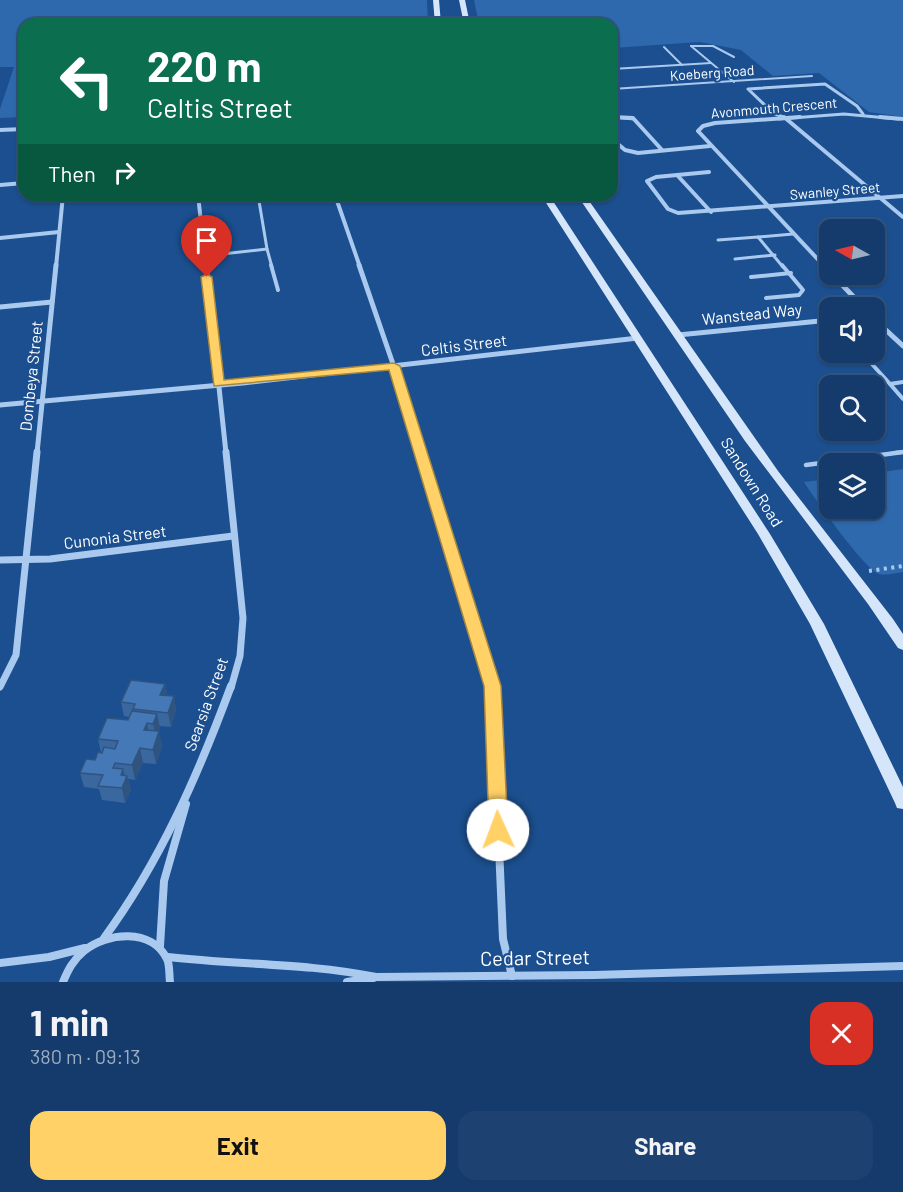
<!DOCTYPE html>
<html lang="en">
<head>
<meta charset="utf-8">
<style>
	body { margin:0; font-family:Barlow,sans-serif; background:#1d4271; color:#f1f3f6; height:100vh; display:flex; flex-direction:column; font-size:22px; white-space:nowrap }
	* { box-sizing:border-box; margin:0 }
	p { font-size:20px; color:#9dadc1 }
	.icon { flex:none; width:33px; height:33px; fill:none; stroke:currentColor; stroke-width:2; stroke-linecap:round; stroke-linejoin:round }
	.map { position:relative; height:982px; overflow:hidden }
	.drawer { display:flex; flex-direction:column; background:#143b6b; flex:1 }
	.drawer>* { flex:none }
	.banner { position:absolute; left:18px; top:18px; width:600px; height:183px; border-radius:18px; box-shadow:0 2px 4px #0004,0 0 0 2px #33557e; background:#0b6e4f; color:#fff; overflow:hidden }
	.needle { width:39px; rotate:278deg }
	.controls { position:absolute; left:819px; top:219px; display:grid; gap:12px }
	.controls a { display:grid; place-items:center; width:66px; height:66px; border-radius:12px; background:#143b6b; box-shadow:0 2px 4px #0004,0 0 0 2px #33557e; font-size:30px }
	.pin { position:absolute; display:grid; place-items:center; width:51px; height:51px; color:#fff; margin:-62px -26px; border-radius:50% 50% 50% 0; rotate:-45deg; box-shadow:0 0 6px #0007 }
	.pin .icon { rotate:45deg }
	.me { position:absolute; width:66px; margin:-33px; rotate:358deg; stroke-linejoin:round; filter:drop-shadow(0 0 4px #0008) }
	.turn { display:flex; align-items:center; gap:21px; height:126px; padding:0 30px; font-size:27px }
	.turn .icon { width:78px; height:78px; stroke-width:2.5 }
	.turn b { display:block; font-size:42px; line-height:51px }
	.then { display:flex; align-items:center; height:57px; padding:0 30px; background:#0003; gap:12px; font-size:22px }
	.round { display:grid; place-items:center; flex:none; width:63px; height:63px; border-radius:18px; background:#1d4271 }
	.head { display:flex; align-items:center; justify-content:space-between; height:102px; padding:0 30px }
	h1 { font-size:36px; font-weight:700; line-height:45px }
	.action { display:flex; gap:12px; margin-top:auto; padding:12px 30px }
	.action a { flex:1; height:69px; border-radius:18px; background:#ffd166; color:#111; font-size:24px; font-weight:700; line-height:69px; text-align:center }
	.action a+a { background:#1d4271; color:#f1f3f6 }
	.map>svg:first-child { display:block }
</style>
</head>
<body>
<div class="map">
<svg width="903" height="982" viewBox="0 0 903 982">
	<rect width="100%" height="100%" fill="#1b4f8f"/>
	<g fill="#2e69ad">
		<polygon points="0,0 427,0 428,24 24,24 24,117 0,118 0,109 14,67 0,67"/>
		<polygon points="474,0 903,0 903,117 869,112 819,73 773,76 741,50 700,42 612,48 612,24 479,24"/>
		<path d="M903 469V572C896 573 886 576 879 574 865 570 814 498 804 482L829 479 830 508H874L875 473Z"/>
	</g>
	<g fill="none" stroke-linecap="round" stroke-linejoin="round">
		<polyline stroke="#a9c9ee" stroke-width="4" stroke-dasharray="3 4.5" stroke-linecap="butt" points="869,571 903,566"/>
		<g stroke="#a9c9ee" stroke-width="2">
			<polyline points="691,46 734,82"/>
			<polyline points="691,46 713,46 734,57"/>
			<polyline points="664,47 682,65"/>
			<polyline points="612,69 711,63"/>
			<polyline points="612,89 812,76"/>
		</g>
		<g stroke="#a9c9ee" stroke-width="3">
			<polyline points="758,237 793,234"/>
			<polyline points="718,240 758,237 783,267"/>
			<polyline points="267,249 272,267"/>
			<polyline points="204,256 267,249 258,195"/>
			<polyline points="735,259 775,255"/>
		</g>
		<g stroke="#a9c9ee" stroke-width="4">
			<polyline points="271,265 278,290"/>
			<polyline points="751,277 791,273"/>
			<polyline points="766,298 799,295 803,290 782,265"/>
			<polyline points="861,352 890,384"/>
			<polyline points="903,382 890,384 903,399"/>
			<polyline points="894,453 903,452"/>
		</g>
		<polyline stroke="#a9c9ee" stroke-width="4.5" points="806,465 903,452"/>
		<g stroke="#a9c9ee" stroke-width="3">
			<polyline points="612,117 634,119"/>
			<polyline points="779,119 844,114 898,119"/>
			<polyline points="788,119 773,113 748,89 825,84 857,106 863,114"/>
		</g>
		<g stroke="#a9c9ee" stroke-width="4">
			<polyline points="613,117 633,118 662,150"/>
			<polyline points="784,117 903,217"/>
			<polyline points="800,117 715,123 703,126 698,131 825,267"/>
			<polyline points="880,117 903,119"/>
			<polyline points="0,130 24,129"/>
			<polyline points="612,139 625,150 638,153 710,146"/>
			<polyline points="709,172 656,177 647,181 668,209 678,213 903,196"/>
			<polyline points="677,175 711,212"/>
			<polyline points="0,185 24,183"/>
			<polyline points="198,195 206,267"/>
			<polyline points="335,195 360,267"/>
			<polyline points="0,238 59,232"/>
			<polyline points="56,267 63,195"/>
		</g>
		<g stroke="#a9c9ee" stroke-width="5">
			<polyline points="206,265 226,453"/>
			<polyline points="359,265 415,428 421,453"/>
			<polyline points="824,265 830,272"/>
			<polyline points="832,274 864,308"/>
			<polyline points="0,307 52,302"/>
			<polyline points="874,319 903,346"/>
			<polyline points="678,335 830,320"/>
			<polyline points="0,405 243,383 638,338"/>
			<polyline points="37,453 56,265"/>
		</g>
		<g stroke="#a9c9ee" stroke-width="7">
			<polyline points="226,452 243,618 240,656 231,688"/>
			<polyline points="421,452 492,688"/>
			<polyline points="0,560 50,559 233,536"/>
			<polyline points="0,687 16,655 37,452"/>
		</g>
		<g stroke="#a9c9ee" stroke-width="8">
			<polyline points="492,686 503,939 512,976"/>
			<path d="M104 938C160 862 198 775 231 686"/>
			<polyline points="160,946 164,881 186,804"/>
			<path d="M168 957C237 965 308 963 376 977L594 975 903 966"/>
			<polyline points="0,963 49,957 85,948"/>
			<path d="M63 982C68 970 73 960 84 951 107 932 152 928 167 959 170 965 169 975 170 982"/>
			<polyline points="347,982 373,978"/>
		</g>
		<g fill="#d6e6fa" fill-rule="evenodd">
			<polygon points="433,0 439,0 441,24 435,24"/>
			<polygon points="459,0 465,0 470,24 464,24"/>
			<polygon points="541,195 549,195 770,534 824,624 903,787 903,809 897,808 895,803 810,624 758,534"/>
			<polygon points="577,195 585,195 778,471 893,619 903,634 903,650 898,648 868,604 745,441"/>
		</g>
	</g>
	<polygon fill="#3a679d" points="165,684 167,695 174,696 176,710 171,727 159,726 160,728 158,731 162,746 156,764 143,763 135,780 128,779 131,790 125,803 102,800 99,789 84,787 80,773 95,760 101,753 98,739 128,720 129,717 124,716 121,702"/>
	<g fill="#305480">
		<polygon points="165,684 168,698 160,695"/>
		<polygon points="174,696 176,710 171,727 168,713"/>
		<polygon points="157,714 160,728 156,738 153,724"/>
		<polygon points="147,723 150,737 144,730"/>
		<polygon points="159,731 162,746 156,764 153,750"/>
		<polygon points="140,748 143,763 135,780 132,765"/>
		<polygon points="123,769 126,779 127,776 131,790 125,803 122,788 121,775"/>
	</g>
	<g fill="#4478b7" stroke="#305480" stroke-width="1.5">
		<polygon points="131,680 165,684 160,695 174,696 168,713 133,709 135,704 121,702"/>
		<polygon points="132,711 157,714 153,724 147,723 144,730 159,731 153,750 140,748 132,765 115,763 113,768 123,769 121,775 127,776 122,788 98,786 103,775 80,773 86,759 95,760 98,752 102,753 104,747 115,749 118,741 98,739 107,718 128,720"/>
	</g>
	<polygon fill="#ffd166" stroke="#a68842" stroke-width="1.5" points="207,274 212,277 224,380 394,363 400,366 501,686 508,830 505,835 498,837 492,835 489,830 484,686 389,370 214,386 201,277"/>
	<g text-anchor="middle" stroke-width="4.5" stroke-linejoin="round" paint-order="stroke">
		<g font-size="14" fill="#fff" stroke="#1b4f8f">
			<text transform="translate(712 73) rotate(-4)" y="5">Koeberg Road</text>
			<text transform="translate(774 108) rotate(-5)" y="5">Avonmouth Crescent</text>
			<text transform="translate(835 191) rotate(-5)" y="5">Swanley Street</text>
		</g>
		<g font-size="16" fill="#fff" stroke="#1b4f8f">
			<text transform="translate(752 314) rotate(-6)" y="6">Wanstead Way</text>
			<text transform="translate(464 345) rotate(-7)" y="6">Celtis Street</text>
			<text transform="translate(31 376) rotate(-84)" y="6">Dombeya Street</text>
			<text transform="translate(752 482) rotate(58)" y="6">Sandown Road</text>
			<text transform="translate(115 537) rotate(-7)" y="6">Cunonia Street</text>
			<text transform="translate(206 704) rotate(-70)" y="6">Searsia Street</text>
		</g>
		<g font-size="20" fill="#fff" stroke="#1b4f8f">
			<text transform="translate(535 958) rotate(-1)" y="7">Cedar Street</text>
		</g>
	</g>
</svg>
<div class="controls">
<a><svg class="needle" viewBox="-14 -14 28 28"><path d="M0-13l5 13h-10z" fill="#e53935"/><path d="M0 13l5-13h-10z" fill="#9dadc1"/></svg></a>
<a><svg class="icon" aria-label="sound" viewBox="0 0 24 24"><path d="M4 9h4l5-4v14l-5-4H4zM17 9q2 3 0 6"/></svg></a>
<a><svg class="icon" aria-label="search" viewBox="0 0 24 24"><circle cx="10" cy="10" r="6"/><path d="M15 15l6 6"/></svg></a>
<a><svg class="icon" aria-label="layers" viewBox="0 0 24 24"><path d="M12 4l9 5-9 5-9-5zM3 14l9 5 9-5"/></svg></a>
</div>
<div class="pin" style="left:207px;top:277px;background:#d93025"><svg class="icon" aria-label="arrive" viewBox="0 0 24 24"><path d="M6 21V4h12l-3 4 3 4H6"/></svg></div>
<svg class="me" style="left:498px;top:830px" viewBox="-20 -20 40 40"><circle r="19" fill="#fff"/><path d="M0-13L10 11 0 6-10 11z" fill="#ffd166"/></svg>
<div class="banner">
<div class="turn"><svg class="icon" aria-label="left" viewBox="0 0 24 24"><path d="M17 20v-9H6M10 6l-5 5 5 5"/></svg><div><b>220 m</b>Celtis Street</div></div>
<div class="then">Then<svg class="icon" aria-label="right" viewBox="0 0 24 24"><path d="M7 20v-9h11M14 6l5 5-5 5"/></svg></div>
</div>
</div>
<section class="drawer">
<div class="head"><div><h1>1 min</h1><p>380 m · 09:13</p></div><a class="round" style="background:#d93025;color:#fff"><svg class="icon" aria-label="close" viewBox="0 0 24 24"><path d="M6 6l12 12M18 6L6 18"/></svg></a></div>
<div class="action"><a>Exit</a><a>Share</a></div>
</section>
</body>
</html>
